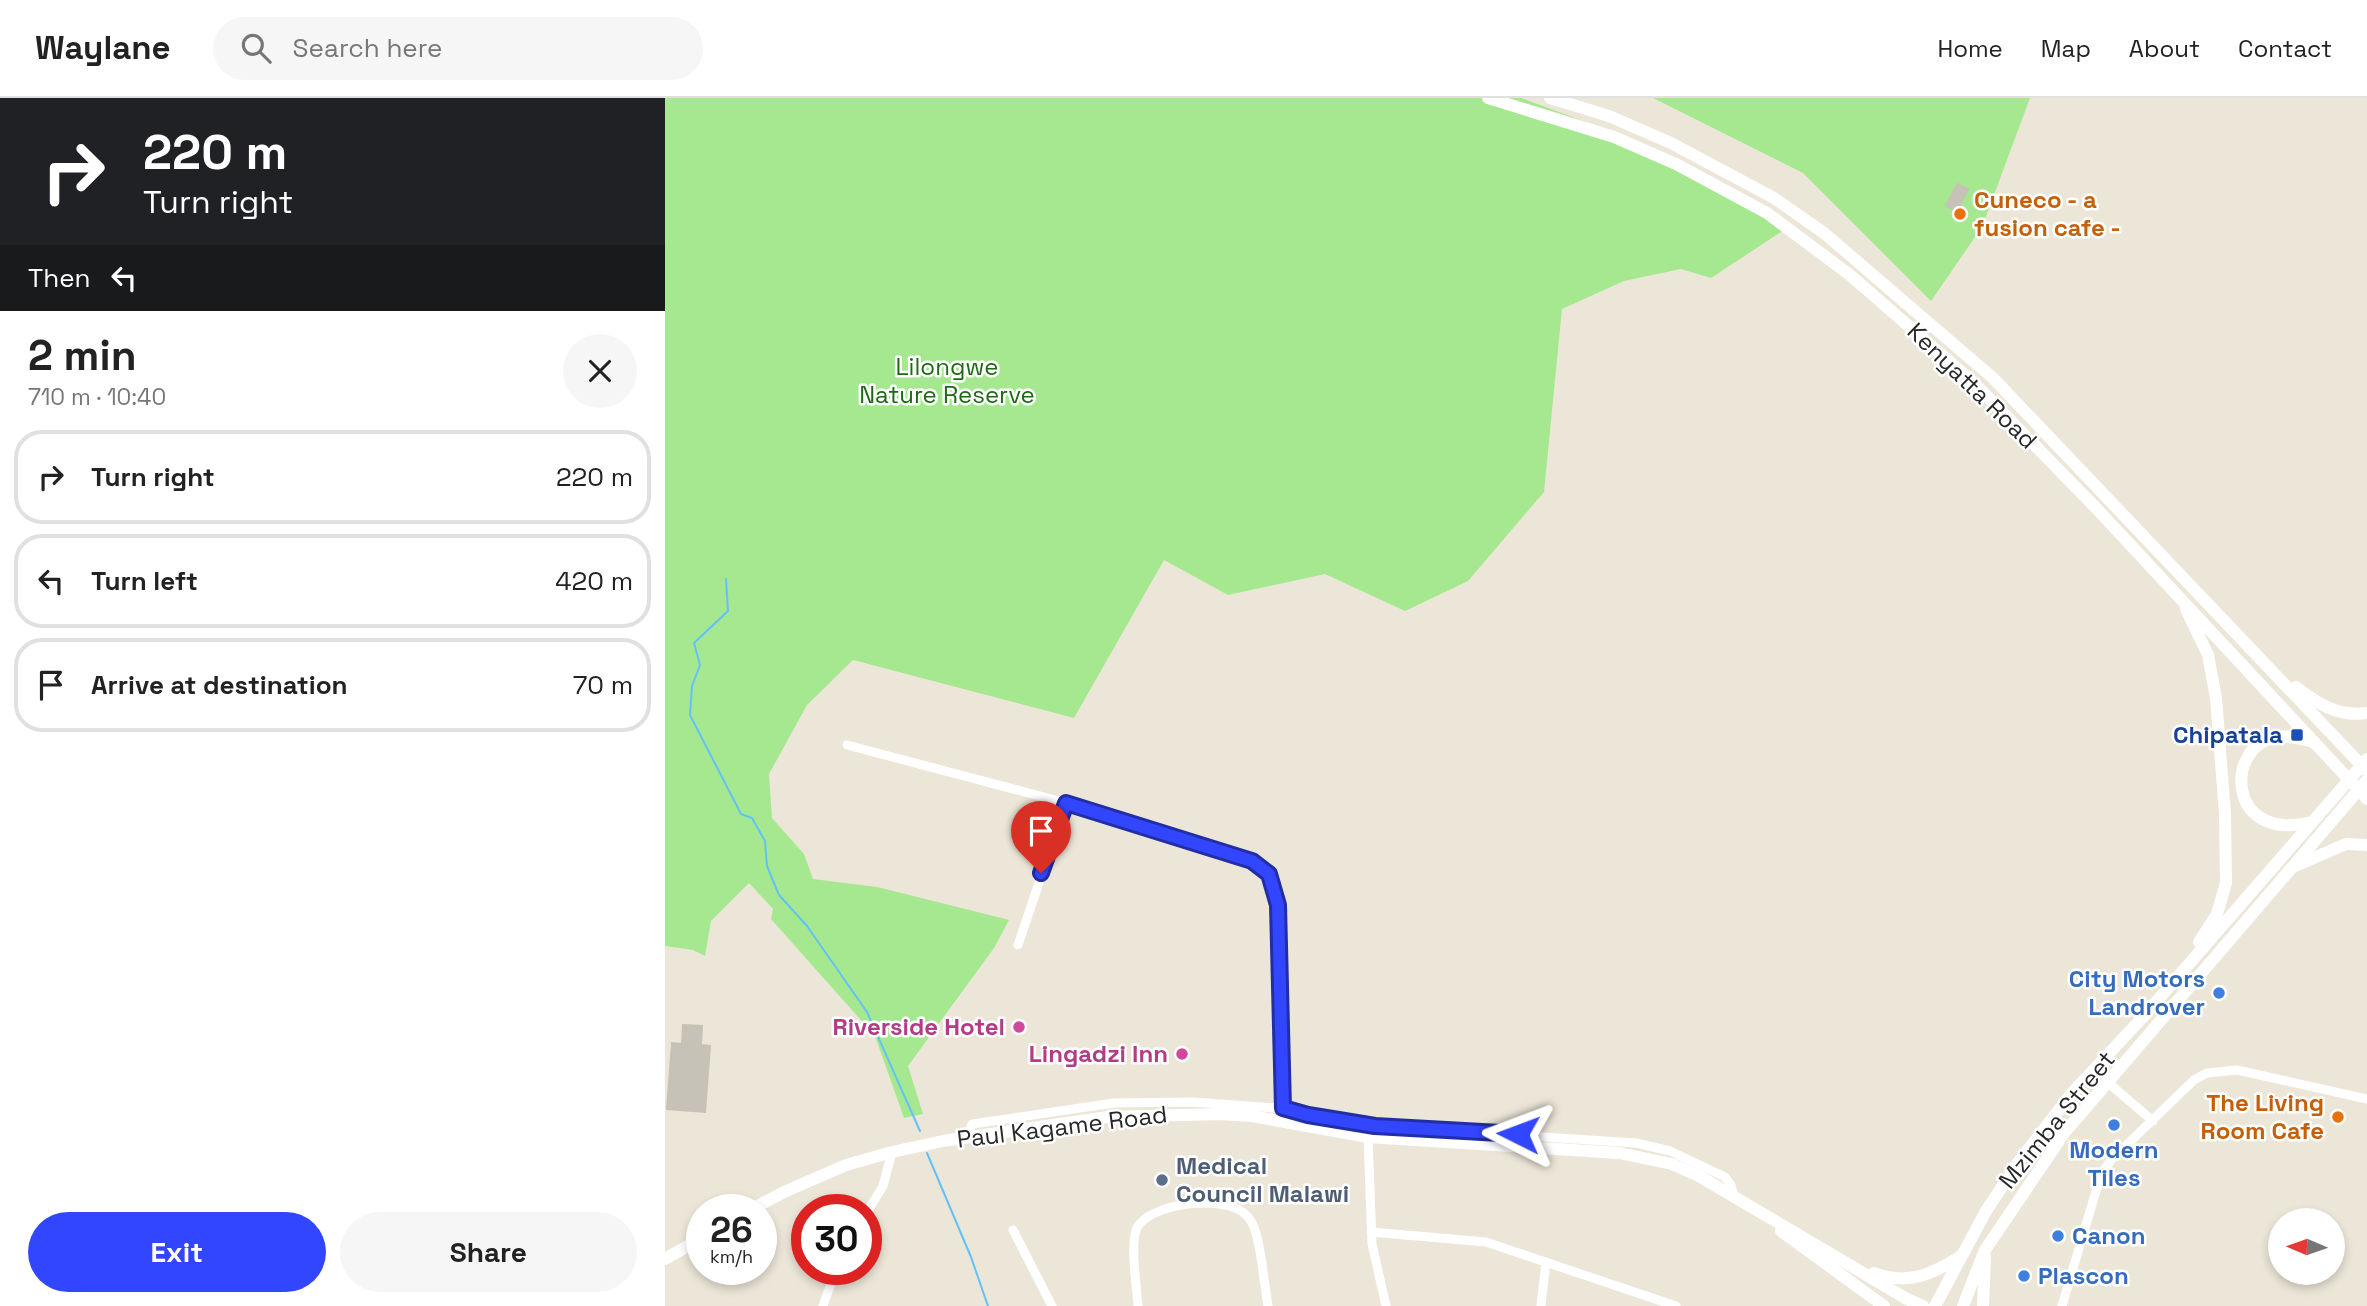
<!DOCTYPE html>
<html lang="en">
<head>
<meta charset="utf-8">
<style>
	body { margin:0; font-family:"Space Grotesk",sans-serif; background:#f6f6f6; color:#222; height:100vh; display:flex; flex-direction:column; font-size:26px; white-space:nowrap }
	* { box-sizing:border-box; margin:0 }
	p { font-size:23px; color:#767676 }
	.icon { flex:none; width:38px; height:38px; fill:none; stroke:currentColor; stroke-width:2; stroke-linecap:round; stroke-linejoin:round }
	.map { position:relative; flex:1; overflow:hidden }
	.sheet { display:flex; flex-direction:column; background:#fff; width:665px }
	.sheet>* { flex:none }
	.banner { background:#202124; color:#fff; overflow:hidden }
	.needle { width:46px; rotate:272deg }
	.buttons { position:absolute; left:1603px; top:1110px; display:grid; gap:14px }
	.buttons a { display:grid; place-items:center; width:77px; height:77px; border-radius:50%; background:#fff; box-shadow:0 4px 10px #0003; font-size:35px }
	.speed { position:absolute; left:21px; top:1096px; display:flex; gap:14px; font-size:35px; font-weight:700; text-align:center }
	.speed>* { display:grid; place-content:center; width:91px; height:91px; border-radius:50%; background:#fff; box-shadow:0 4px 10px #0003; line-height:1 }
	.speed small { font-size:18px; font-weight:400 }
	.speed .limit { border:10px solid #d22; background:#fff; color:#111 }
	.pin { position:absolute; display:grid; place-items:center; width:60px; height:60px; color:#fff; margin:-72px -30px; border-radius:50% 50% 50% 0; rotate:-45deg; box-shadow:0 0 7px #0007 }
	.pin .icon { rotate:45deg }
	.me { position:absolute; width:77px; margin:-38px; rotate:273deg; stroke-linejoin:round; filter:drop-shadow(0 0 5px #0008) }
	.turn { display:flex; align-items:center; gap:24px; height:147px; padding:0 28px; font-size:32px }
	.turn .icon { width:91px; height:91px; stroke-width:2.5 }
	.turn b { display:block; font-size:49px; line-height:60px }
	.then { display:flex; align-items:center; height:66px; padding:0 28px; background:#0003; gap:14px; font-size:26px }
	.round { display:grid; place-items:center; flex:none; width:74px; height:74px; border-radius:37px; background:#f6f6f6 }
	.headline { display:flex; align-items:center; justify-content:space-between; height:119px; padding:0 28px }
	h1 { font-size:42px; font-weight:700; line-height:52px }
	.action { display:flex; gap:14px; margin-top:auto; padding:14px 28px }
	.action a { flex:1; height:80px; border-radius:42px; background:#3346ff; color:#fff; font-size:28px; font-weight:700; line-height:80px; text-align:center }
	.action a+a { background:#f6f6f6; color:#222 }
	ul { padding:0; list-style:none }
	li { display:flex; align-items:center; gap:21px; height:94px; margin:0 14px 10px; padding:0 14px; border:4px solid #e0e0e0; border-radius:28px }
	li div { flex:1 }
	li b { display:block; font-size:26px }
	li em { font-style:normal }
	header { display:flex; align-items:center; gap:42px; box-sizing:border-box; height:98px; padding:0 35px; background:#fff; border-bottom:2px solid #e0e0e0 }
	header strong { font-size:33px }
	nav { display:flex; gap:38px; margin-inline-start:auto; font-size:24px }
	.search { width:490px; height:63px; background:#f6f6f6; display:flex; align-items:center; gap:18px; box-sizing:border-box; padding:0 24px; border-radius:38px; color:#767676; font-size:26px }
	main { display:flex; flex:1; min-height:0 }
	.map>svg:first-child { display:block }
</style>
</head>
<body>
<header>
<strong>Waylane</strong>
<div class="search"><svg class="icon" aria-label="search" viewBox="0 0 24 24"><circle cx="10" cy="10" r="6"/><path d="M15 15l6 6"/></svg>Search here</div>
<nav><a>Home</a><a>Map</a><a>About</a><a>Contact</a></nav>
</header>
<main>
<section class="sheet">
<div class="banner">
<div class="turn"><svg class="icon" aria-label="right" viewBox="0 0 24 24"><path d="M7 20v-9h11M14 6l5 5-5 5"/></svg><div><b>220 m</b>Turn right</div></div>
<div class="then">Then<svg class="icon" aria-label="left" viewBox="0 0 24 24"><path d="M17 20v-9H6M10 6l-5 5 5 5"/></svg></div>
</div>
<div class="headline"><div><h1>2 min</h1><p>710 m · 10:40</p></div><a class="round"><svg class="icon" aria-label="close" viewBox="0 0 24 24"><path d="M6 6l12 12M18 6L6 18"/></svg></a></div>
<ul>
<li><svg class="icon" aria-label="right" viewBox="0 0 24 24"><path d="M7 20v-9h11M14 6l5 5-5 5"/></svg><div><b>Turn right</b></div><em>220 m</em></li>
<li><svg class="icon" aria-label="left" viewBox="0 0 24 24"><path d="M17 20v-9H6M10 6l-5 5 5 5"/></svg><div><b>Turn left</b></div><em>420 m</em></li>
<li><svg class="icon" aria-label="arrive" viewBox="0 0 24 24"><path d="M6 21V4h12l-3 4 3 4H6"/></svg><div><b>Arrive at destination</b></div><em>70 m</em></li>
</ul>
<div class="action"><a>Exit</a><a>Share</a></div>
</section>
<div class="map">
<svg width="1702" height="1208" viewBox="0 0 1702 1208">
	<rect width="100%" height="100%" fill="#ece6d8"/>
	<g fill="#a6e890">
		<polygon points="0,0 856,0 964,40 1125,128 1046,180 1016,171 959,183 897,211 879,394 803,483 740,513 660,476 563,497 499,462 409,620 188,562 142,607 104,676 107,720 139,756 148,781 212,789 344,822 329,850 243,968 258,1016 239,1020 210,938 106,821 108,811 84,785 46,823 40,858 28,852 0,848"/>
		<polygon points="988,0 1365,0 1317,129 1266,203 1138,75"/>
	</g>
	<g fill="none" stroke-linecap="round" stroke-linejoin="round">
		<g stroke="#62c2f8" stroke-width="2">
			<polyline points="61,481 63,513 29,545 35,567 27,588 25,617 76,716 87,720 100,743 102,768 114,797 142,828 202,914 255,1033"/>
			<polyline points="262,1055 306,1159 323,1208"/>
		</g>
	</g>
	<g fill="#c7c2b8" stroke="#c7c2b2" stroke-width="2">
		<polygon points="1292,86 1303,91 1292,113 1281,108"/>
		<polygon points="18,927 37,928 36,947 45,948 40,1014 2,1011 7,945 17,946"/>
	</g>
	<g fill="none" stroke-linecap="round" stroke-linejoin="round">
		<g stroke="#fff" stroke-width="9">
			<path d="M182 647 439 715 587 763C605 776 610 787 613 807L617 1024"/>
			<polyline points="353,847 401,705"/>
			<polyline points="1441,983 1488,1023"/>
			<polyline points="302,1039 307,1026 449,1005 528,1004 624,1011 643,1017 710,1028 971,1045 1005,1053 1060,1079 1066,1087 1069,1098"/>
			<polyline points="703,1039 707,1146 721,1208"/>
			<polyline points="201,1116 218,1088 227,1054"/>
			<polyline points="348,1132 387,1208"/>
			<polyline points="706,1134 821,1144 1011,1208"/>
			<polyline points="158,1208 171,1171"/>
			<path d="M473 1208C472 1190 464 1141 473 1128 490 1103 570 1094 586 1123 596 1140 599 1187 603 1208"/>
			<polyline points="876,1208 881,1164"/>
			<polyline points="1397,1208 1436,1076 1447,1061 1529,982 1542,975 1572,972 1702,1001"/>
		</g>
		<g stroke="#fff" stroke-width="12">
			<polyline points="823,0 949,39 1011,66 1102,115 1185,177 1308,284 1431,410 1702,701"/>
			<polyline points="885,0 944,18 1006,45 1109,100 1159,135 1328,280 1702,673"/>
			<polyline points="1521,511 1543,557 1551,600 1560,715 1561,785 1552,816 1534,844"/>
			<path d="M1631 589C1653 606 1673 619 1702 615"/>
			<path d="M1647 724C1560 746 1560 647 1611 639 1624 637 1636 641 1649 644"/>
			<polyline points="1630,768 1681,746 1702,747"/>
			<polyline points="87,1111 119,1094 181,1067 227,1054 278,1043 443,1019 555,1016 586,1018 703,1039 954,1055 1007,1066 1034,1078 1242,1201 1258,1208"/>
			<polyline points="1116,1133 1219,1208"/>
			<polyline points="0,1161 37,1140"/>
			<path d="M1209 1175C1242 1188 1268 1176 1296 1158"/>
			<polyline points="1270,1208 1321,1113 1352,1066 1407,995 1478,919 1702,661"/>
			<polyline points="1298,1208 1320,1152 1400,1034 1702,682"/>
			<polyline points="1318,1208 1320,1159"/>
		</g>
	</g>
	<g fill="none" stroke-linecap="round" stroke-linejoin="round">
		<defs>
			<polyline id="route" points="376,775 401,705 587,763 604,776 613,807 618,1010 643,1017 710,1028 853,1036"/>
		</defs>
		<use href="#route" stroke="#212ea6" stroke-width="18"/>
		<use href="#route" stroke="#3346ff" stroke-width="12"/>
	</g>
	<g fill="#e8710a" stroke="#fff" stroke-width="2.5">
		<circle cx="1295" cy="116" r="7"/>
		<circle cx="1673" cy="1019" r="7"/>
	</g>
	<rect fill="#1a4fb4" stroke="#fff" stroke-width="2.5" x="1625" y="630" width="14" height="14" rx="3.5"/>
	<g fill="#3f7fe0" stroke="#fff" stroke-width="2.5">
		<circle cx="1554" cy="895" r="7"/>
		<circle cx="1449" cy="1027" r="7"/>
		<circle cx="1393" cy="1138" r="7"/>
		<circle cx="1359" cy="1178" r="7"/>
	</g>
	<g fill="#d1479c" stroke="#fff" stroke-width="2.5">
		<circle cx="354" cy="929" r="7"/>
		<circle cx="517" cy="956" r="7"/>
	</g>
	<circle fill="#5c6f8a" stroke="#fff" stroke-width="2.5" cx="497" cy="1082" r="7"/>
	<g text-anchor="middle" stroke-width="5" stroke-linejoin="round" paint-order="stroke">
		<g font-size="24" font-weight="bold" fill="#c56008" stroke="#fff" text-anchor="start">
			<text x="1309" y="110">Cuneco - a<tspan x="1309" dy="28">fusion cafe -</tspan></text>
			<text x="1659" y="1013" text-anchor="end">The Living<tspan x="1659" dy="28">Room Cafe</tspan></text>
		</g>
		<g font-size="24" fill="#1d6a14" stroke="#fff">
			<text x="282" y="277">Lilongwe<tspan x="282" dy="28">Nature Reserve</tspan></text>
		</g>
		<g font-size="24" fill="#282828" stroke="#fff">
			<text transform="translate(1307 288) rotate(44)" y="8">Kenyatta Road</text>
			<text transform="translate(1392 1022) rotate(-51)" y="8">Mzimba Street</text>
			<text transform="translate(397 1029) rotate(-7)" y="8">Paul Kagame Road</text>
		</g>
		<g font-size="24" font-weight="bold" fill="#164399" stroke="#fff" text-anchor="end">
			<text x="1618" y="645">Chipatala</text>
		</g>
		<g font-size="24" font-weight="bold" fill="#366cbe" stroke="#fff" text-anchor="start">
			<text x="1540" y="889" text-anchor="end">City Motors<tspan x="1540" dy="28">Landrover</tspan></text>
			<text x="1449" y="1060" text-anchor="middle">Modern<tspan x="1449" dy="28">Tiles</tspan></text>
			<text x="1407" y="1146">Canon</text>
			<text x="1373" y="1186">Plascon</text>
		</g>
		<g font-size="24" font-weight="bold" fill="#b23c85" stroke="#fff" text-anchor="end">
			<text x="340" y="937">Riverside Hotel</text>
			<text x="503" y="964">Lingadzi Inn</text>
		</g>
		<g font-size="24" font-weight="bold" fill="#4e5e75" stroke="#fff" text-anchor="start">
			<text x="511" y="1076">Medical<tspan x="511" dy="28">Council Malawi</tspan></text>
		</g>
	</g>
</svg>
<div class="buttons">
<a><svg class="needle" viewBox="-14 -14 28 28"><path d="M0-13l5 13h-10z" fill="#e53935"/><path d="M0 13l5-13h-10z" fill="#767676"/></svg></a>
</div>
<div class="speed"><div>26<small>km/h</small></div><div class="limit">30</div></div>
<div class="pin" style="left:376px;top:775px;background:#d93025"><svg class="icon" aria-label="arrive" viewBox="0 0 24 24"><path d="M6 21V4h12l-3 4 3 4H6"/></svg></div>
<svg class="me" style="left:853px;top:1036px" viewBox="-20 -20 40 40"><path d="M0-17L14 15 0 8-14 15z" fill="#3346ff" stroke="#fff" stroke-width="4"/></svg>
</div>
</main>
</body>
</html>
